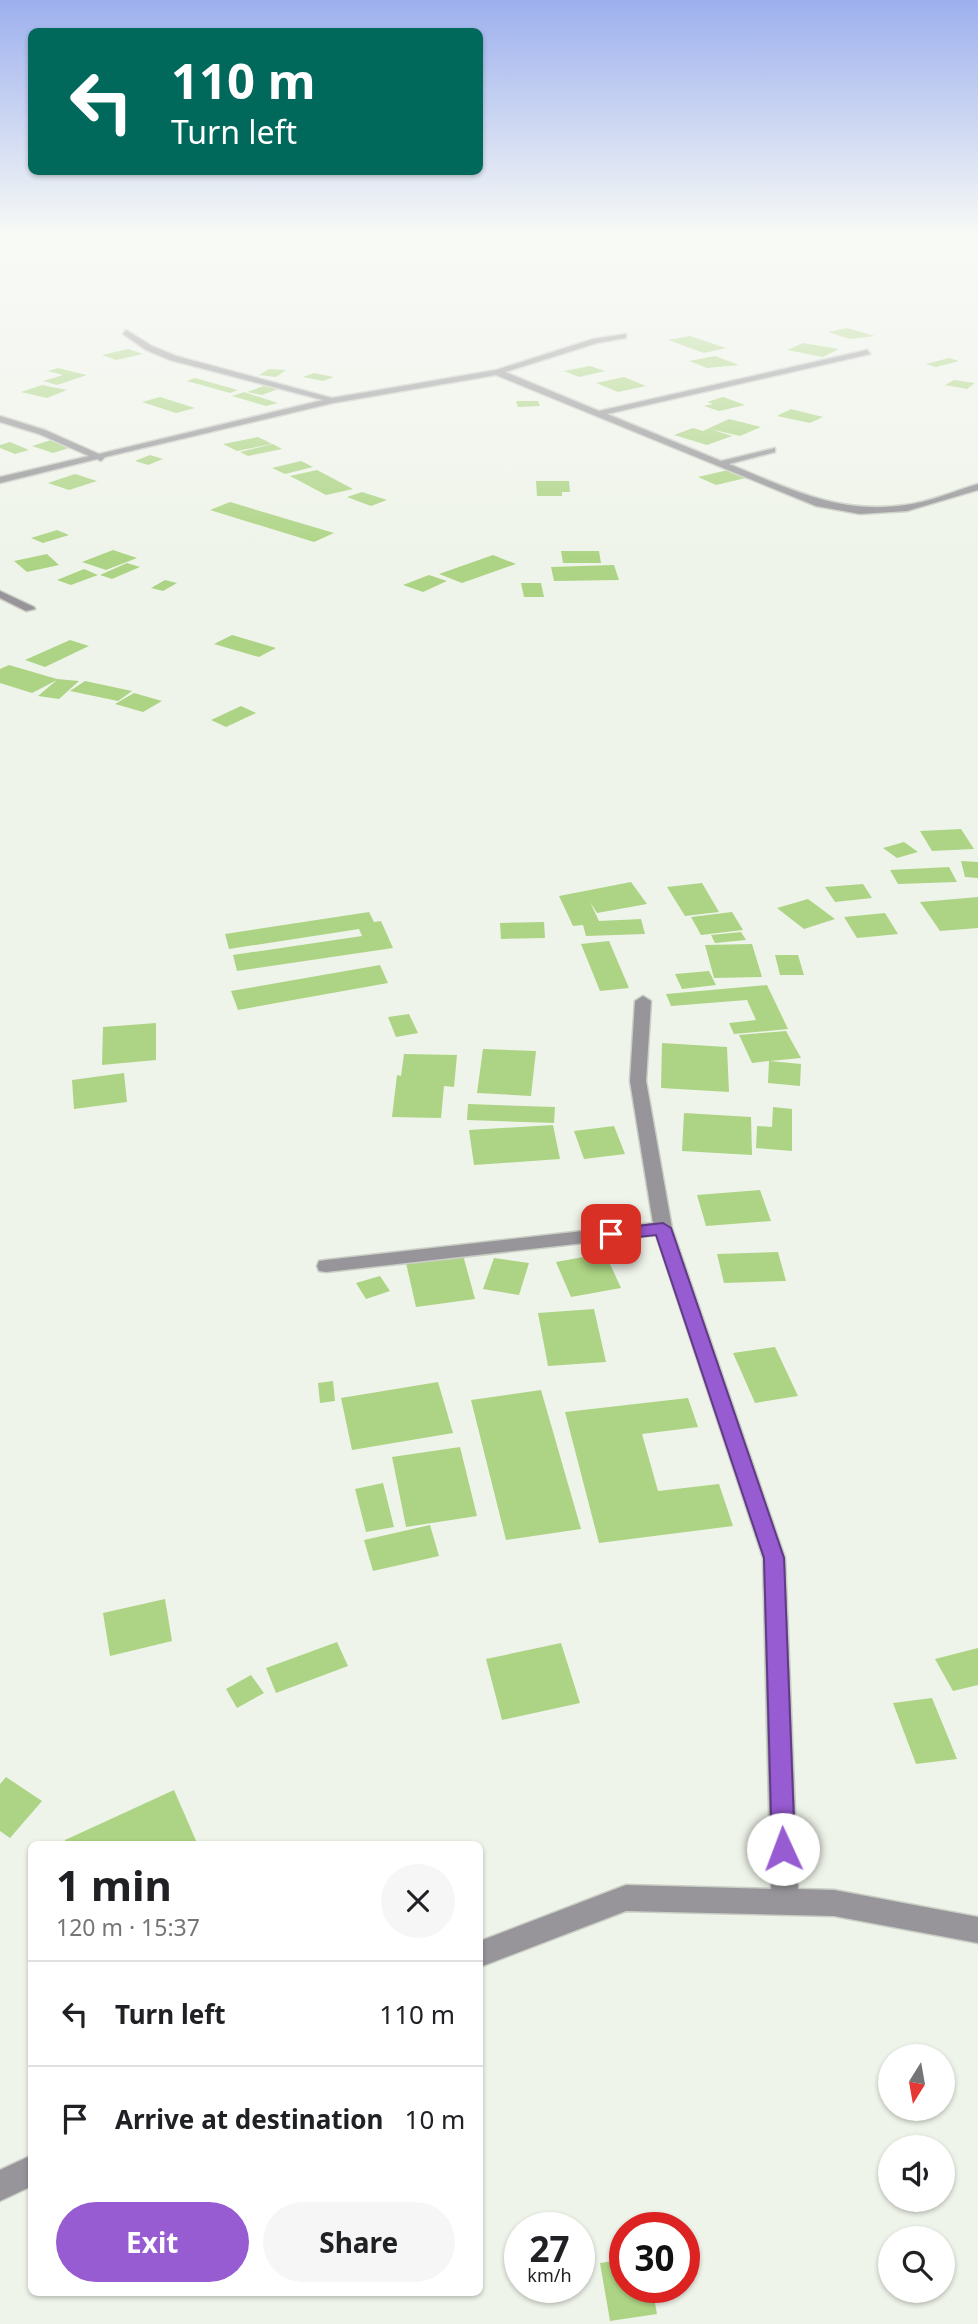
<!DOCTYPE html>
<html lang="en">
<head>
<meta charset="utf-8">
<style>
	body { margin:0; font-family:"Noto Sans",sans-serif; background:#f6f6f6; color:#202124; height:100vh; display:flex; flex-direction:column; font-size:26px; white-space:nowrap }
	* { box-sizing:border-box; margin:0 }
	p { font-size:23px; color:#757577 }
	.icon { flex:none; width:38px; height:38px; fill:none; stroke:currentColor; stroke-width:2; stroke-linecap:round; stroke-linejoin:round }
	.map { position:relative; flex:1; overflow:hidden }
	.sheet { position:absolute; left:28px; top:1841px; width:455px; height:455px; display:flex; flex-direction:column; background:#fff; border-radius:10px; box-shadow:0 2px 5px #0004 }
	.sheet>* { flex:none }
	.top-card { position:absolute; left:28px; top:28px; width:455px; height:147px; border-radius:10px; box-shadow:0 2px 5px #0004; background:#00695c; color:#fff; overflow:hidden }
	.needle { width:46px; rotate:191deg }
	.buttons { position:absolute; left:878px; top:2044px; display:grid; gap:14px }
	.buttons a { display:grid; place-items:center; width:77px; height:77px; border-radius:50%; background:#fff; box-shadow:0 2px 5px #0004; font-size:35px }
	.speed { position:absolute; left:504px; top:2212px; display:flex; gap:14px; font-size:35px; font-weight:700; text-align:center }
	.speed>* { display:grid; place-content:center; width:91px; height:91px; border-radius:50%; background:#fff; box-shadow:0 2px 5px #0004; line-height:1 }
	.speed small { font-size:18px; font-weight:400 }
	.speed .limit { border:10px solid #d22; background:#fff; color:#111 }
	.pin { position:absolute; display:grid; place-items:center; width:60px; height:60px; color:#fff; margin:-30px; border-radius:14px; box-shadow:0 4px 10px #0006 }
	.me { position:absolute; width:77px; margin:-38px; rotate:358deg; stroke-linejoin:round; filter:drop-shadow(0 0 5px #0008) }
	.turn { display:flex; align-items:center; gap:24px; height:147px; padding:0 28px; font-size:32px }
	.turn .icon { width:91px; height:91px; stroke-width:2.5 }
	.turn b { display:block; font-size:49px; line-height:60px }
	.round { display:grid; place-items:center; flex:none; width:74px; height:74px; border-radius:37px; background:#f6f6f6 }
	.overview { display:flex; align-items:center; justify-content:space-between; height:119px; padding:0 28px }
	h1 { font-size:42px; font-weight:700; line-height:52px }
	.primary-button { display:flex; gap:14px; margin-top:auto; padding:14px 28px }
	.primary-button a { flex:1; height:80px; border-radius:42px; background:#975bd2; color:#fff; font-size:28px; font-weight:700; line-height:80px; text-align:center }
	.primary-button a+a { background:#f6f6f6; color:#202124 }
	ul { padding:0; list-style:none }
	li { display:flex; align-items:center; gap:21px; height:105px; padding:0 28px; border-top:2px solid #e0e0e0 }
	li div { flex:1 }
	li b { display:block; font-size:26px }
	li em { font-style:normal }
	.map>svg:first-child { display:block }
</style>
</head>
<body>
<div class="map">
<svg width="978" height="2324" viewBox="0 0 978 2324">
	<rect width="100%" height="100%" fill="#eff4ea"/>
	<g fill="#add484">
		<polygon points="847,328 875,336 850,339 828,332"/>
		<polygon points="690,336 726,348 704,353 668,340"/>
		<polygon points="803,343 839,349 823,357 787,350"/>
		<polygon points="128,349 143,354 116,360 102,355"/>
		<polygon points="715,356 739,365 707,368 689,361"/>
		<polygon points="949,358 959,361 936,367 926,364"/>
		<polygon points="590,366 605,371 579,377 564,371"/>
		<polygon points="58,368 87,375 57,385 43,381 63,375 48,371"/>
		<polygon points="269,369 286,370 276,377 259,375"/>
		<polygon points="314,373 334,377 323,381 303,377"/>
		<polygon points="624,377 646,386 618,392 596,383"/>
		<polygon points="195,378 238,390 230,393 187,381"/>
		<polygon points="954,380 975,383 967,389 945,385"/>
		<polygon points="42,385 67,390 47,398 21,392"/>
		<polygon points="266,385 281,388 262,395 247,392"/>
		<polygon points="244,392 278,403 266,406 232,396"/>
		<polygon points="160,397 195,408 176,413 142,402"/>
		<polygon points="723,397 745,405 719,411 704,406 713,404 707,402"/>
		<polygon points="516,401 538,401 540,406 518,407"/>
		<polygon points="791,409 823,417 810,423 777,416"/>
		<polygon points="729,419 761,427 740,436 710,429 732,436 707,445 674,435 693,428 703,431"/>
		<polygon points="258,437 272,444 237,451 223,444"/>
		<polygon points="51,440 72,447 53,453 32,446"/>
		<polygon points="10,442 29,450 15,454 0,448 0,445"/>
		<polygon points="273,444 282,449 248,456 240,452"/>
		<polygon points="150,455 163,459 148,465 135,461"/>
		<polygon points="301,461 313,467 285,474 272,468"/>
		<polygon points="317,470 353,489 326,495 290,476"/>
		<polygon points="728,470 746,478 716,485 698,477"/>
		<polygon points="75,474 97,481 69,490 48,483"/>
		<polygon points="536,481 569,481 570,492 562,492 562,496 537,496"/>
		<polygon points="362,492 387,500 371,506 347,497"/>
		<polygon points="230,502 334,533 314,542 210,510"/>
		<polygon points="57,530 69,535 43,543 31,538"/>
		<polygon points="113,550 137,558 106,570 82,562"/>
		<polygon points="561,551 599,551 601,563 563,563"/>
		<polygon points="47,554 59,565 27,572 14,561"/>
		<polygon points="493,555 516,564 462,583 439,574"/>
		<polygon points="127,563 140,567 112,579 100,575"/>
		<polygon points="614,565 619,580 554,581 551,567"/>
		<polygon points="84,569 98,575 71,585 57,580"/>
		<polygon points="429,575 447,581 423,592 403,585"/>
		<polygon points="165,580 177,583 163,591 151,588"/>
		<polygon points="521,583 541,583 544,597 524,597"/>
		<polygon points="232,635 276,648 259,657 214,644"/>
		<polygon points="70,640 89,646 45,667 25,660"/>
		<polygon points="9,665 57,679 79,681 59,699 38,696 57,680 32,693 0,683 0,669"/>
		<polygon points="85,681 132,691 118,701 70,691"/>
		<polygon points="134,693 162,701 143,712 115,704"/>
		<polygon points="241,706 256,713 226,727 211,720"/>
		<polygon points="961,829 974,849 932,851 920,831"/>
		<polygon points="904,842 918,852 897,858 883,848"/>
		<polygon points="961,861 978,862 978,878 965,877"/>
		<polygon points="949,867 957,882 898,884 890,870"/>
		<polygon points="631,882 647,904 597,913 590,902 599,921 641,919 645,934 586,936 583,925 573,926 559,896"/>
		<polygon points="702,883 719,912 685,916 667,887"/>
		<polygon points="863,884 872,898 835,902 825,887"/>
		<polygon points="978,897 978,928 940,931 920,902"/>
		<polygon points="808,899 835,919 804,929 777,908"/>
		<polygon points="369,912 374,922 381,921 393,948 237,971 233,955 362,936 359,929 229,949 225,934"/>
		<polygon points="732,912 743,930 701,935 691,917"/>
		<polygon points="885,913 898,934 857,938 844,917"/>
		<polygon points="544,922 545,938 501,939 500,923"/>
		<polygon points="741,932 746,940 715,943 711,935"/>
		<polygon points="609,941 629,988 600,991 581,944"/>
		<polygon points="752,944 762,977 714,978 705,945"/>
		<polygon points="775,955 798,955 804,975 780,975"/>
		<polygon points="380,965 388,983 238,1010 231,991"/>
		<polygon points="709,971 716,985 682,989 675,974"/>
		<polygon points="767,985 788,1029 734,1034 729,1023 756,1020 747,1000 671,1006 666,994"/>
		<polygon points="409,1014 418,1033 396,1037 388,1017"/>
		<polygon points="156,1023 156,1060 102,1065 103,1027"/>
		<polygon points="786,1031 801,1058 770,1061 801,1064 800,1086 768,1083 769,1061 752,1063 739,1035"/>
		<polygon points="662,1043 727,1047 729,1092 661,1088"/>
		<polygon points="483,1049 536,1051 531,1096 477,1093"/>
		<polygon points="404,1054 457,1055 454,1087 444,1086 441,1118 392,1117 397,1075 401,1076"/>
		<polygon points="124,1073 127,1102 74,1109 72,1080"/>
		<polygon points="468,1104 555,1107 554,1123 467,1120"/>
		<polygon points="773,1107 792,1109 792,1151 756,1148 757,1126 772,1127"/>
		<polygon points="684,1113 751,1117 752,1155 682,1151"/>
		<polygon points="553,1125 560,1159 474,1165 469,1130"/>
		<polygon points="614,1126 625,1154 584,1159 574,1131"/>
		<polygon points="760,1190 771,1221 706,1226 697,1195"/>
		<polygon points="778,1252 786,1281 724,1283 717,1254"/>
		<polygon points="605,1253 621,1288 571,1297 556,1262"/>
		<polygon points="463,1255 475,1299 416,1307 406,1263"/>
		<polygon points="494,1258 529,1263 519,1295 483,1289"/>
		<polygon points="380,1276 390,1291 366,1299 356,1283"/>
		<polygon points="594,1309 606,1362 548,1366 538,1313"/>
		<polygon points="775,1347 798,1396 755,1403 733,1353"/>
		<polygon points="333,1381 335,1401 320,1403 318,1383"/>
		<polygon points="438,1382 453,1433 352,1450 341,1398"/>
		<polygon points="541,1390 581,1529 506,1540 471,1400"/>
		<polygon points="688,1398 698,1427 642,1434 658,1491 719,1484 733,1526 599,1543 565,1412"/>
		<polygon points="460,1447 477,1516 406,1527 392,1457"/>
		<polygon points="383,1483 394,1527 366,1532 355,1489"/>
		<polygon points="430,1525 439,1556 373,1571 364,1540"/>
		<polygon points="165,1599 172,1641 110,1656 103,1613"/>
		<polygon points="337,1642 348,1666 276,1693 266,1668"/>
		<polygon points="561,1643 580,1703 502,1720 486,1659"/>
		<polygon points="978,1648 978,1685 953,1691 935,1659"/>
		<polygon points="251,1675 264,1693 237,1708 226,1689"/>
		<polygon points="932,1698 957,1759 916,1764 893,1703"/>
		<polygon points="6,1777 42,1801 10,1838 0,1831 0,1784"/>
		<polygon points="174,1790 197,1843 67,1844 65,1840"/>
		<polygon points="625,2259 625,2287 652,2287 657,2314 610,2321 600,2263"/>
	</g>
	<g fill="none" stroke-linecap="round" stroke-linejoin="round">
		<defs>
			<g id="minor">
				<path d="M126 330 152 346 176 356 332 398 496 370 593 339 626 334V338L597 343 505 372 599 411 867 350 870 354 607 414 721 461 775 448V452L729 464C788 488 839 515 905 505 930 502 954 491 978 484V490L907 511 860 514 816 506 496 375 333 403 105 457 101 461 97 459 0 483V477L89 456 39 434 0 422V416L45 430 99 454 323 400 170 360 146 350 123 334Z"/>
				<polygon points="0,591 34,607 35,609 26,611 0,598"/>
				<polygon points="643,996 651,1001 646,1081 672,1228 785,1558 798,1889 834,1890 978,1917 978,1943 834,1916 626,1911 480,1967 480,1941 626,1885 771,1889 763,1558 656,1235 326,1272 319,1271 317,1266 319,1261 326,1260 653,1223 630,1081 635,1001"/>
				<polygon points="32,2155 32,2186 0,2201 0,2170"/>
			</g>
		</defs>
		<use href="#minor" stroke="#cacfc6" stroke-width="3"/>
		<use href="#minor" fill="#979599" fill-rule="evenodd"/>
	</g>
	<linearGradient id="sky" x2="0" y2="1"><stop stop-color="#9db0ee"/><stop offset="0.42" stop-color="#f8faf6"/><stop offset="1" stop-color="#f8faf6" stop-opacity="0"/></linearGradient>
	<rect width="978" height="558" fill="url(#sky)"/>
	<polygon fill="#975bd2" stroke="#623b88" stroke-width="2" points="663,1223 671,1228 784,1558 795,1849 792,1857 783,1860 775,1857 772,1849 764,1558 656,1235 611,1240 602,1234 611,1229"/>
</svg>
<div class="buttons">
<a><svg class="needle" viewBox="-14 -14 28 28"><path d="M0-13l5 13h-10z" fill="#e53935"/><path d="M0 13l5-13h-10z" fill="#757577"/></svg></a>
<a><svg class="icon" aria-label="sound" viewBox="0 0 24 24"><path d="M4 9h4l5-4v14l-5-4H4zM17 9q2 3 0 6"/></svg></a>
<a><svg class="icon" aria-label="search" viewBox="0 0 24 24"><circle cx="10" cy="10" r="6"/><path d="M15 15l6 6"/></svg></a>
</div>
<div class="speed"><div>27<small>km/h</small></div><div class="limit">30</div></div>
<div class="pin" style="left:611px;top:1234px;background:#d93025"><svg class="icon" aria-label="arrive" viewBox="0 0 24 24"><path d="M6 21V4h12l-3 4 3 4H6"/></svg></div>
<svg class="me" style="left:783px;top:1849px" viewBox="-20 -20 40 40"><circle r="19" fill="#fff"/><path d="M0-13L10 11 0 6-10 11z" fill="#975bd2"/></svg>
<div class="top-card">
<div class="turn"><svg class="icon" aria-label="left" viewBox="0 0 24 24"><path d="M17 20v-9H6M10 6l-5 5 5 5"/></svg><div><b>110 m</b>Turn left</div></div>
</div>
<section class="sheet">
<div class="overview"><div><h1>1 min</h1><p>120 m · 15:37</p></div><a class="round"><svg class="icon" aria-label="close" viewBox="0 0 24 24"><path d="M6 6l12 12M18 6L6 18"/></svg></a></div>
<ul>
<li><svg class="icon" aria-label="left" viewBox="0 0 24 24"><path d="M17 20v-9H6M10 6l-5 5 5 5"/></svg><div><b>Turn left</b></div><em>110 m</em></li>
<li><svg class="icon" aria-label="arrive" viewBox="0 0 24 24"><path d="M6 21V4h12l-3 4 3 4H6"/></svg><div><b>Arrive at destination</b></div><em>10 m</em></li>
</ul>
<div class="primary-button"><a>Exit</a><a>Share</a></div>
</section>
</div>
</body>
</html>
